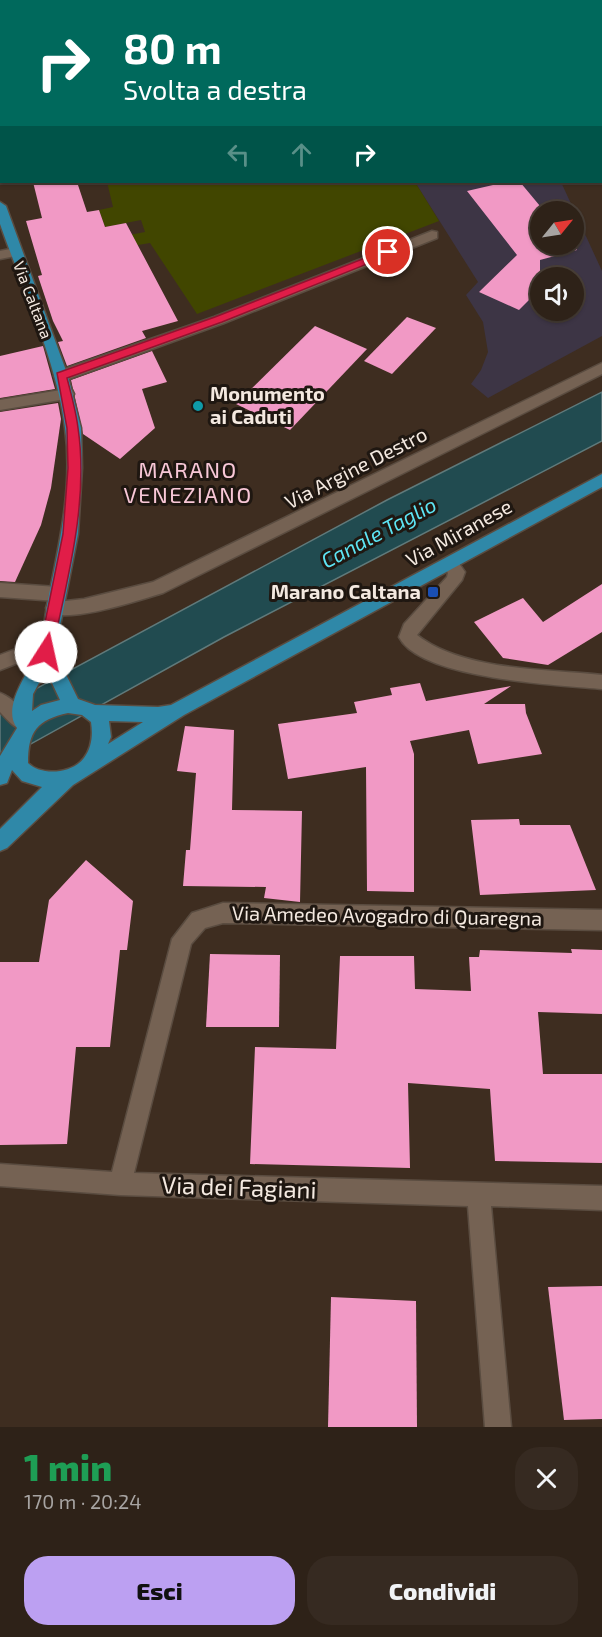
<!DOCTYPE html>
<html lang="it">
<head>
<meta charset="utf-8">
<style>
	body { margin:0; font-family:"Exo 2",sans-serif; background:#362a21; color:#f1f3f6; height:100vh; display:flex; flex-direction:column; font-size:22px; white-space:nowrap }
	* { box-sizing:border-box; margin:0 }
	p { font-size:20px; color:#a7a4a2 }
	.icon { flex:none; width:33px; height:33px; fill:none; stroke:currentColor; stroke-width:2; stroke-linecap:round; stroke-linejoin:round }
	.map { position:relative; height:1427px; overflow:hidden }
	.details { display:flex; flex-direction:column; background:#2e2218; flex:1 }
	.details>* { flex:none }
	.banner { position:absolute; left:0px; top:0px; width:603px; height:183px; box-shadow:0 2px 4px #0004,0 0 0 2px #493f37; background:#00695c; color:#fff; overflow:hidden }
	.needle { width:39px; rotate:60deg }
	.buttons { position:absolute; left:530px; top:201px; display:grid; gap:12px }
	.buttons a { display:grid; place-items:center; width:54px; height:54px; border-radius:50%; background:#2e2218; box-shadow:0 2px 4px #0004,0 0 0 2px #493f37; font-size:30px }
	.pin { position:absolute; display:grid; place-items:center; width:51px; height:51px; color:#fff; margin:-26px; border:3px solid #fff; border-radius:50%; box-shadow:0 2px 6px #0007 }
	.me { position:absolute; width:66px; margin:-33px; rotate:10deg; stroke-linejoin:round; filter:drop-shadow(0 0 4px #0008) }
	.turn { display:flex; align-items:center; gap:21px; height:126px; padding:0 24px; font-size:27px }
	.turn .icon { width:78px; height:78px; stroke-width:2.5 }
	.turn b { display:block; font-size:42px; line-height:51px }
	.lanes { display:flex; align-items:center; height:57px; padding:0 24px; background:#0003; justify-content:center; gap:30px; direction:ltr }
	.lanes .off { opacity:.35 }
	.round { display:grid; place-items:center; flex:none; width:63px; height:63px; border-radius:24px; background:#362a21 }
	.head { display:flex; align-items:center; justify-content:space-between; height:102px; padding:0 24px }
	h1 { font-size:36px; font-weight:800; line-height:45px; color:#1e9e55 }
	.cta { display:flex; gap:12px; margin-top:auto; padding:12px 24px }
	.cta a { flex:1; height:69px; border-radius:24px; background:#bca0f2; color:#111; font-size:24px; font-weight:800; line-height:69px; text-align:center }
	.cta a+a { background:#362a21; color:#f1f3f6 }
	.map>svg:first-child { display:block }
</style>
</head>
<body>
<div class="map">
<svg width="602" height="1427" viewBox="0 0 602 1427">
	<rect width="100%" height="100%" fill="#3e2d20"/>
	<path fill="#3d3545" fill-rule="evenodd" d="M415 182H561L602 271V336L488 398 471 384 481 370 488 352 483 322 466 295 478 282ZM540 212H573V244H540ZM540 278H573V310H540Z"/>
	<polygon fill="#414600" points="107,182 415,182 439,221 197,314 150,243 132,246 129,235 145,232 141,220 105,227 99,210 113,207"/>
	<polygon fill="#214b50" stroke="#607a7b" stroke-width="1.5" points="602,392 602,441 224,637 0,761 0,708 387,500"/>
	<g fill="#f199c5">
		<polygon points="33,182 77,182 87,212 99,210 105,227 126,223 178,321 142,331 146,338 67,366 58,342 63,341 53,321 38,276 42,275 26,221 42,218"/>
		<polygon points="506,182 520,182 545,212 540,212 540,244 573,244 577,250 540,260 540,289 519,310 479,292 517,255 467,191"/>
		<polygon points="407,317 436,328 392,374 364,361"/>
		<polygon points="315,326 367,349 290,430 236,404"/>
		<polygon points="43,346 55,389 0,398 0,356"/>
		<polygon points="152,351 167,382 142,389 155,428 120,459 83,434 71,380"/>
		<polygon points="58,403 61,419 51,488 41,525 15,582 0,581 0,412"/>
		<polygon points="602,584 602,632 548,665 503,658 474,622 523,598 543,622"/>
		<polygon points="420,683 426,701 511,686 484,704 525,704 526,713 542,754 478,764 469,730 410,741 414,754 414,892 367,891 366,767 288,779 278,724 357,713 354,702 392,695 390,688"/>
		<polygon points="185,726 234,730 232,810 302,811 300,902 264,898 266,887 183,886 186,850 190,850 196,773 177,771"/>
		<polygon points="519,819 520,825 570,825 596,890 480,895 471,820"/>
		<polygon points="86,860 133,901 127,950 120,950 110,1047 76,1047 67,1144 0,1145 0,962 39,962 49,900"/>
		<polygon points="571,949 602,950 602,1014 538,1012 543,1074 602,1074 602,1163 495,1161 490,1089 408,1083 410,1168 250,1164 255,1047 336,1049 340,956 414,956 415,989 471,991 469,957 479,957 480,950 572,953"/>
		<polygon points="210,954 280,955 279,1027 206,1027"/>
		<polygon points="602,1286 602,1419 564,1420 548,1287"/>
		<polygon points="331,1297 416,1301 417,1427 328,1427"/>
	</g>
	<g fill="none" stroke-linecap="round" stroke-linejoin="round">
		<defs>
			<g id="minor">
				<rect x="0" y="103" width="2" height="8"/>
				<polygon points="432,231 437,232 437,238 224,323 66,380 61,381 54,376 56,372 214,317"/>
				<polygon points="15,248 20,249 20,255 0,259 0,251"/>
				<path d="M602 363V374L163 593C136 601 74 622 48 613L46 608 48 603 84 599 153 582Z"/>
				<polygon points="67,389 72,390 74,394 72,398 0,410 0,400"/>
				<path d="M450 558 456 559 465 572 462 580 417 635C463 671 546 669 602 675V689C558 685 420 679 399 637L404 624 447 577 448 573 442 564Z"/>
				<polygon points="0,583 57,587 63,589 65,594 63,599 57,601 0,597"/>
				<polygon points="47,637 53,639 56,644 53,649 0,670 0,655"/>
				<path d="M0 693C11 697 26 711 31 722L28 728C16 732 9 721 0 712Z"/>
				<polygon points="223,903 602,910 602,930 223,923 205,928 191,944 134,1173 602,1186 602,1210 491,1206 511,1427 485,1427 468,1206 120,1195 0,1186 0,1164 112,1172 172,939 192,913"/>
			</g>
			<path id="major" d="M0 202 6 206 68 376 81 428 82 468 78 534 55 652 78 699 95 705 158 707 171 705 602 474V487L184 715 73 785 7 848 0 851V829L42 787 22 781 12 770 7 783 0 785V756L17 728C1 707 29 672 37 653 44 635 45 613 49 595 60 541 73 483 65 428 57 362 22 287 0 224ZM46 670 60 700 41 705 32 711 33 694ZM68 713 82 715 91 722C93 735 92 747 84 758 72 774 41 776 28 763 28 731 37 720 68 713ZM109 721 143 722 108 744 111 737Z"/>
		</defs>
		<use href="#minor" stroke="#5a4c40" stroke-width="3"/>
		<use href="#major" stroke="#5a4c40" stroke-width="3"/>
		<use href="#minor" fill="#756253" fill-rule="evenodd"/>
		<use href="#major" fill="#2f88a8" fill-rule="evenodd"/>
	</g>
	<path fill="#e11d48" stroke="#92132f" stroke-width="1.5" d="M388 249 393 252 392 254 222 322 67 378C71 394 76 411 78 428 89 502 67 580 52 652L50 656H41L39 652 63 534 68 468 67 428 57 373 215 317Z"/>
	<circle fill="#0f9aa8" stroke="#1f1711" stroke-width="2" cx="198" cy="406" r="6"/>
	<rect fill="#1a4fb4" stroke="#1f1711" stroke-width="2" x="427" y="586" width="12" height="12" rx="3"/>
	<g text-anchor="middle" stroke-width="6" stroke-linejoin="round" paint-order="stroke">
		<g font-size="16" fill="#f4e9e0" stroke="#1f1711">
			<text transform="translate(33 300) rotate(69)" y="6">Via Caltana</text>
		</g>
		<g font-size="20" font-weight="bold" fill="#f4e9e0" stroke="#1f1711" text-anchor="start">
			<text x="210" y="401">Monumento<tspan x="210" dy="23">ai Caduti</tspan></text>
			<text x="421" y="599" text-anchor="end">Marano Caltana</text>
		</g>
		<g font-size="20" fill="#f4e9e0" stroke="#1f1711">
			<text transform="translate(356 468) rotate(-27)" y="7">Via Argine Destro</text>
			<text transform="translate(459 533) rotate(-29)" y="7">Via Miranese</text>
			<text transform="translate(387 916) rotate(1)" y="7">Via Amedeo Avogadro di Quaregna</text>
		</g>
		<g font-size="21" font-style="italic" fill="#5de4f3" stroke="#1f1711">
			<text transform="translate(379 533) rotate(-28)" y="7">Canale Taglio</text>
		</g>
		<g font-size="22" letter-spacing="1.5" fill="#f8c7d7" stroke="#1f1711">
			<text x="188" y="478">MARANO<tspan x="188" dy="25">VENEZIANO</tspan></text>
		</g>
		<g font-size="24" fill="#f4e9e0" stroke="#1f1711">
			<text transform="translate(239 1188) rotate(2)" y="8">Via dei Fagiani</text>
		</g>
	</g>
</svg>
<div class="buttons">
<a><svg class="needle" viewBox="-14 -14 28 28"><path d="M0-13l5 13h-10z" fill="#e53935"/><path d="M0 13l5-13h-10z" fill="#a7a4a2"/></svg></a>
<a><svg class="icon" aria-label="sound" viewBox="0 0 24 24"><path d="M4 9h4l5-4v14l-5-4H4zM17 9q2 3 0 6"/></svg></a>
</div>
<div class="pin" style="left:388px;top:252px;background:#d93025"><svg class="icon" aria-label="arrive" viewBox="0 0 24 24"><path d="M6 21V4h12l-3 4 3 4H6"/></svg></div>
<svg class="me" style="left:46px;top:652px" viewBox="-20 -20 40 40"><circle r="19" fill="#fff"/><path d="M0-13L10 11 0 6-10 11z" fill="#e11d48"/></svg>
<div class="banner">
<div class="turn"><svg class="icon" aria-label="right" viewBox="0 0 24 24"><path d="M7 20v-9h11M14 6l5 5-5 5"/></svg><div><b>80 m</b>Svolta a destra</div></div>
<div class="lanes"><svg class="icon off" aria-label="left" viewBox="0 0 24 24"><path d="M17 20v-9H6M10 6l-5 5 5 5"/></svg><svg class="icon off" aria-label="ahead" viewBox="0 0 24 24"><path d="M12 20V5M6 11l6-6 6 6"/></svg><svg class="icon" aria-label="right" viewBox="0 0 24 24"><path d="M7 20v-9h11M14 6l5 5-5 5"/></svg></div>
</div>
</div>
<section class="details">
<div class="head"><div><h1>1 min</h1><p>170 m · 20:24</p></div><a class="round"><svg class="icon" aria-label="close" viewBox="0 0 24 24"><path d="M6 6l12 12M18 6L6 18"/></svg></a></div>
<div class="cta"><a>Esci</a><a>Condividi</a></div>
</section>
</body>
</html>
